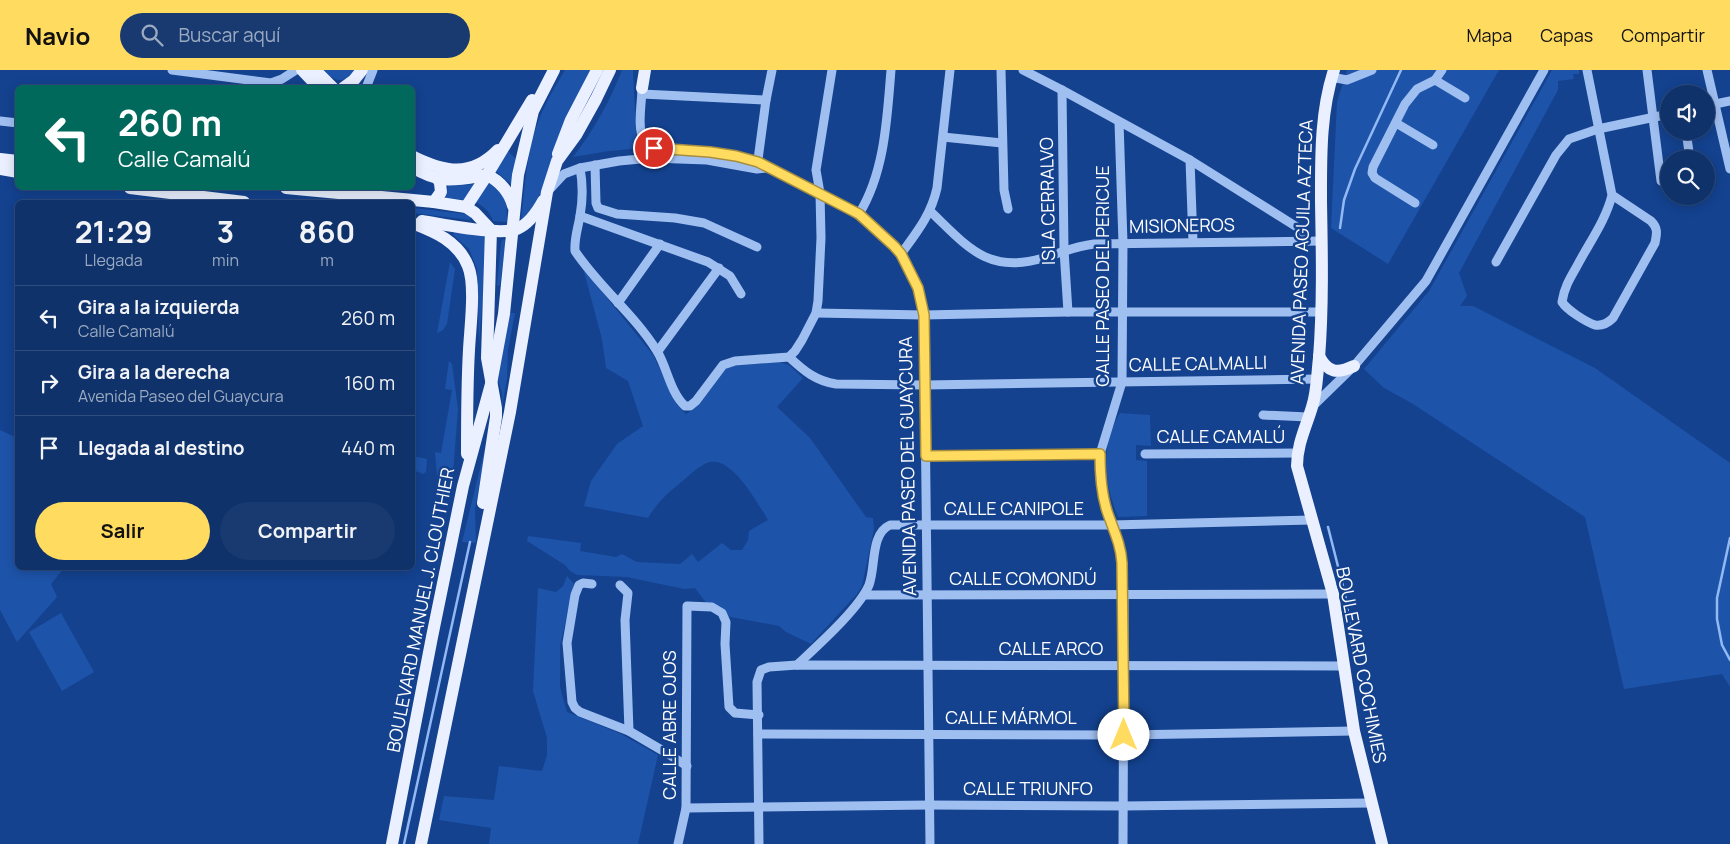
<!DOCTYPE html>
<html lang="es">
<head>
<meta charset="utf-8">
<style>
	body { margin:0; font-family:Manrope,sans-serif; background:#183a71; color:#f1f3f6; height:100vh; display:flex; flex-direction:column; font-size:19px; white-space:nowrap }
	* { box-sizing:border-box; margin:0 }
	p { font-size:16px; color:#9baac1 }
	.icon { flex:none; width:28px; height:28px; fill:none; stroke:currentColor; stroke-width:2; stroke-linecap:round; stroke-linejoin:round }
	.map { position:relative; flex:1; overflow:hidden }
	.side { position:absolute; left:15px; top:130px; width:400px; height:370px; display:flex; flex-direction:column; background:#0f326b; border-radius:8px; box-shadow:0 2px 12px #0003,0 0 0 1px #2f4d7e }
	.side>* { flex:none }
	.guide { position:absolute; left:15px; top:15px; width:400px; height:105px; border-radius:8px; box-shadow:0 2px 12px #0003,0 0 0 1px #2f4d7e; background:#00695c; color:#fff; overflow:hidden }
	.tools { position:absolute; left:1660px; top:15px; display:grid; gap:10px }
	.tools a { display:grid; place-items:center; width:55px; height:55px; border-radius:50%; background:#0f326b; box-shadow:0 2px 12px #0003,0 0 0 1px #2f4d7e; font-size:25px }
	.pin { position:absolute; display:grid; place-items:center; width:42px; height:42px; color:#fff; margin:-21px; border:2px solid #fff; border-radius:50%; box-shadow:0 1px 5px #0007 }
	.me { position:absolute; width:55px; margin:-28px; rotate:0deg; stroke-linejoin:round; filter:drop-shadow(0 0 4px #0008) }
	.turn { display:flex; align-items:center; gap:18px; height:105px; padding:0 20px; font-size:22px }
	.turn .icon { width:65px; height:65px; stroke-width:2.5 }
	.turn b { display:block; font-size:35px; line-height:42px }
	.eta { display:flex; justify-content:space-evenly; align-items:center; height:85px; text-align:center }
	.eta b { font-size:30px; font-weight:700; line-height:35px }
	.button { display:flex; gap:10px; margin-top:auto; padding:10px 20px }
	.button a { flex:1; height:58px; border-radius:30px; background:#ffdb60; color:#111; font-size:20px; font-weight:700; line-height:58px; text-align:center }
	.button a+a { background:#183a71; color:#f1f3f6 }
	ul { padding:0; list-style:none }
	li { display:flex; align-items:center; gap:15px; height:65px; padding:0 20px; border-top:1px solid #2f4d7e }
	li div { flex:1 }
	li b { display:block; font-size:19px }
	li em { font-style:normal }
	header { display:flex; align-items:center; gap:30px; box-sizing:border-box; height:70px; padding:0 25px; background:#ffdb60; color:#111 }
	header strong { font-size:24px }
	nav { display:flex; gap:28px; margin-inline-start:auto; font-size:18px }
	.search { width:350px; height:45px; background:#183a71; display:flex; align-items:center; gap:12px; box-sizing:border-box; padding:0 18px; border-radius:28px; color:#9baac1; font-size:19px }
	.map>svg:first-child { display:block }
</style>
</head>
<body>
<header>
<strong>Navio</strong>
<div class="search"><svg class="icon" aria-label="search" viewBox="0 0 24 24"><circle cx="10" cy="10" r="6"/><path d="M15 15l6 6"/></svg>Buscar aquí</div>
<nav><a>Mapa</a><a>Capas</a><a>Compartir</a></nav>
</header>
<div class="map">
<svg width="1730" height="774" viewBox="0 0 1730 774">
	<rect width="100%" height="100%" fill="#14428f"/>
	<g fill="#1d53a9">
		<path d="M323 0H355C345 15 334 12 323 0Z"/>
		<path d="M565 0H593L560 65 538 131 521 151C524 123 526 94 533 67 540 43 552 21 565 0Z"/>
		<path d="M622 0H633L636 61 641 78 609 81 573 87C594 60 610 31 622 0Z"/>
		<polygon points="1347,0 1499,0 1388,194 1331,158 1337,32"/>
		<polygon points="1552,0 1579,0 1579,4 1573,4 1574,9 1558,11 1558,20 1459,203 1467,226 1460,236 1473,236 1595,298 1730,393 1730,617 1722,604 1624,619 1585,447 1413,334 1384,318 1364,299 1429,221"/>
		<polygon points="507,80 516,89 512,115 494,100"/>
		<path d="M488 112C506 123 507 132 507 152L493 151C490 142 484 136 475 132Z"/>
		<polygon points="477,114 471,124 463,130 446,128 448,116"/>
		<polygon points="413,138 465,144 471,147 470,150 413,143"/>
		<polygon points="456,159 482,164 485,167 487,180 479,273 477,199 469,179 453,165"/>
		<polygon points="503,169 506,171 500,215 497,216 501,172"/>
		<polygon points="450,192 455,199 447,254 443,260 437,263"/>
		<path d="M583 198 653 285 677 335 686 344 694 339 723 300 732 296 779 292 789 295 803 308 777 337 810 368 866 447 873 448 874 459 862 516 857 524 811 574 786 562 779 556 725 546 707 534 695 518 684 519 627 507 577 505 570 501 565 495 527 471 528 466 581 473 580 481 616 487 622 484 637 492 680 494 692 484 698 492 722 473 731 480H742L748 470 749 461 768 450C758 434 733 387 710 392 701 394 692 403 685 409 669 422 659 430 648 448L584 436 591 411 617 374 643 356 628 311 606 298 602 269Z"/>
		<polygon points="510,243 515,243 508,280 507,309 502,337 502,323 498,310"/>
		<polygon points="449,291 452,294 458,339 453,405 451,409 440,408 437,406 435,382 441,383 452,320 445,319"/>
		<path d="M1120 343 1150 345 1151 376 1136 375V390L1147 391V446L1118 447C1104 414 1100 374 1120 343Z"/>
		<polygon points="0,360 17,368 18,498 64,498 51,514 57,527 17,572 0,540"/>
		<polygon points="489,362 475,439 476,473 462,472"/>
		<polygon points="413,386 427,389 426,402 423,404 413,400"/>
		<polygon points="567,506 574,514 560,576 560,617 567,642 621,664 658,685 638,774 489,774 491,758 439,750 444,726 494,730 499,696 542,701 547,685 547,668 533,621 538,518 556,522 563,516"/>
		<polygon points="61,543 94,602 62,621 29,562"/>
	</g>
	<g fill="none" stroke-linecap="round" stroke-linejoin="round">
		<g stroke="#92b9f4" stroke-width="2.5">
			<polyline points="1340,158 1344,130 1355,99 1401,0"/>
			<polyline points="1328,457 1345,524 1355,586"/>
			<polyline points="1730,468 1717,528 1717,549 1722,575 1730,590"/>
			<polyline points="404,774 470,472"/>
		</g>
		<g stroke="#a0bff1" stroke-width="9">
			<polyline points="172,0 271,13 282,9 296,0"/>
			<polyline points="1001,0 1004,120 1008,139"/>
			<polyline points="1023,0 1062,20 1190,90 1300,159 1304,163 1306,171"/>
			<path d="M1587 0 1612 125C1606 150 1589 173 1577 196 1570 208 1564 218 1562 232 1567 240 1586 252 1595 255 1602 256 1608 253 1613 248L1655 173C1657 163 1658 158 1651 151L1612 125"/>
			<polyline points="1647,0 1661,111"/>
			<polyline points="1707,0 1730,99"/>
			<polyline points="1331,7 1347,10 1372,0"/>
			<polyline points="1435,10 1465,28"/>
			<path d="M642 13C643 28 636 57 644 70 646 74 650 76 654 78 682 81 710 80 737 86 760 92 782 104 803 115 865 146 911 171 924 245L930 774"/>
			<polyline points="366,18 373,0"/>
			<polyline points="1062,20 1064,180 1068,242"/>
			<polyline points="642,24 766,30"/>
			<polyline points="1706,36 1730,31"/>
			<polyline points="0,51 18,53"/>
			<polyline points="1119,52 1123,173 1122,312 1100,384 1100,408 1107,442 1121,482 1124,525 1123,774"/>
			<polyline points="1396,53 1433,75"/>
			<polyline points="1686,61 1690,89"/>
			<polyline points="943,67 1002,73"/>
			<polyline points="1190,90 1193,172"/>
			<polyline points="595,95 596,133 598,138 617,144 675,148 704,153 757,177"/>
			<polyline points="757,97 766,30 772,0"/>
			<path d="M580 98C583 114 583 129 580 146 578 158 574 169 575 181 599 217 634 244 657 281 667 297 670 322 685 336H690L696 331 723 295 735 291 789 287 795 281 802 270 816 243 818 231 821 168 820 123 816 100 832 0"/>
			<polyline points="551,118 564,104 580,98 619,91 651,88 707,90 757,99 766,98"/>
			<polyline points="1415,133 1375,108 1372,103 1373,97 1405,34 1417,19 1435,10 1442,0"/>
			<path d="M930 141C966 175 987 205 1043 188 1060 183 1076 176 1094 174L1322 171"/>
			<path d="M859 144C885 102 887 48 891 0"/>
			<polyline points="580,146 708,192 730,206 741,224"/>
			<path d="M901 184C917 162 931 145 937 118L950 0"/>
			<polyline points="1496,192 1556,85 1569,69 1598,59 1669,44"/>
			<polyline points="618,233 660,174"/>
			<polyline points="816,243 924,245 1068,242 1320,242"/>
			<polyline points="658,281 719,198"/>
			<path d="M789 287C804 301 816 311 836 314L925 315 1317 309"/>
			<polyline points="1313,336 1354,296 1426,211 1544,0"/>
			<polyline points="1263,345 1308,347"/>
			<polyline points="1145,384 1297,383"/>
			<polyline points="926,386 1100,384"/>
			<polyline points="592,514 583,513 579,515 575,525 567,573 572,632 575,638 580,642 629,661 665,682 687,696"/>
			<polyline points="620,515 628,523 625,550 629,661"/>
			<polyline points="864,525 1333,524"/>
			<path d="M797 595C817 576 859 539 869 515 876 497 870 464 890 455H1112L1312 450"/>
			<polyline points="758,664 1124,665 1354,661"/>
			<polyline points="686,738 930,735 1123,736 1371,733"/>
			<polyline points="678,774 686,738 687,536 712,537 722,543 726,552 725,574 729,637 735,643 759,645"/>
			<polyline points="759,774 757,612 761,600 769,597 797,595 1343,596"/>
		</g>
		<g stroke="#eaf0ff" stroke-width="12">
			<polyline points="302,0 319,18"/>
			<polyline points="315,0 333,18"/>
			<path d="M1334 0C1320 43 1321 88 1321 132 1322 184 1323 237 1319 288 1317 304 1317 322 1312 337 1306 357 1297 374 1297 396L1333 524 1354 661 1382 774"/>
			<polyline points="343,18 354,10 362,0"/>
			<polyline points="642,18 645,0"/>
			<polyline points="558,84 571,50 597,0"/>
			<path d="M412 86C444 102 471 108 498 80"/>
			<polyline points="0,89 18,91"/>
			<path d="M412 97C441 115 456 110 487 105 500 111 510 123 513 136"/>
			<polyline points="0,99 18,102"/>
			<polyline points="130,118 244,132"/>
			<polyline points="286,118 434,132 466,137 475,143 491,160 487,288 496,338 496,347 483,433"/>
			<polyline points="434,132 441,122 440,113 438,109"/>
			<polyline points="466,137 487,105 532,30"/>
			<path d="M422 151C443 154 499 166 517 159 529 154 537 142 543 131"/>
			<path d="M412 153C435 162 458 171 468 196 476 215 470 258 469 280 467 314 467 349 467 384"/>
			<path d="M1319 286C1328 303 1337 304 1354 296"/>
			<polyline points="392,774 432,567 463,416 491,314 504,244 518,105 533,41 554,0"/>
			<polyline points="421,774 510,342 547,122 557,91 576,65 596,29 610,0"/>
		</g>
	</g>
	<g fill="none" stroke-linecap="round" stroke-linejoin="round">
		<defs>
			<path id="route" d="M654 78 710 82 736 86 758 92 859 144 894 176 901 184 918 218 924 245 926 386 1100 384C1100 404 1101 422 1107 441 1113 459 1121 474 1122 493L1124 665"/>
		</defs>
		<use href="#route" stroke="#a68e3e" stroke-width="12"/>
		<use href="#route" stroke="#ffdb60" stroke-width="9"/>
	</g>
	<g text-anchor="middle" stroke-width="5" stroke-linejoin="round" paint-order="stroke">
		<g font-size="18" fill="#fff" stroke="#14428f">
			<text transform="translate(1048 131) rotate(-91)" y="6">ISLA CERRALVO</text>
			<text transform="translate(1182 156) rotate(-1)" y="6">MISIONEROS</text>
			<text transform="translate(1302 182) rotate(-88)" y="6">AVENIDA PASEO AGUILA AZTECA</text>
			<text transform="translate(1103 206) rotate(-90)" y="6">CALLE PASEO DEL PERICUE</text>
			<text transform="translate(1198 294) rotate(-1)" y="6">CALLE CALMALLI</text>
			<text x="1221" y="373">CALLE CAMALÚ</text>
			<text transform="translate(908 396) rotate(-91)" y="6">AVENIDA PASEO DEL GUAYCURA</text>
			<text x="1014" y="445">CALLE CANIPOLE</text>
			<text x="1023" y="515">CALLE COMONDÚ</text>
			<text transform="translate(421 540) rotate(-79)" y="6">BOULEVARD MANUEL J. CLOUTHIER</text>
			<text x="1051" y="585">CALLE ARCO</text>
			<text transform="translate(1361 595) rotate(79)" y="6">BOULEVARD COCHIMIES</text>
			<text x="1011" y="654">CALLE MÁRMOL</text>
			<text transform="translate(670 655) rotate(-90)" y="6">CALLE ABRE OJOS</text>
			<text x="1028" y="725">CALLE TRIUNFO</text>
		</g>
	</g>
</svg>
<div class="tools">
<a><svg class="icon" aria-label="sound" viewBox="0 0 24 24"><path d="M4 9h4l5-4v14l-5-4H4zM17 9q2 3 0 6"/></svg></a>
<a><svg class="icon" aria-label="search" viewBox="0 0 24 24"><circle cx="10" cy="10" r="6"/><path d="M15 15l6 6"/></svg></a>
</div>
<div class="pin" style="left:654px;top:78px;background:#d93025"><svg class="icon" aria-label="arrive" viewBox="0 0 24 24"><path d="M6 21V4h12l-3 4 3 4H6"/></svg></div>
<svg class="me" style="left:1124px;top:665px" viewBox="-20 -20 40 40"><circle r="19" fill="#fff"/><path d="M0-13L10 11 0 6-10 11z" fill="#ffdb60"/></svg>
<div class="guide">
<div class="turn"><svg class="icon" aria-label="left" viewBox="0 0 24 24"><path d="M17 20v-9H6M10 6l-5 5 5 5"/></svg><div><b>260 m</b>Calle Camalú</div></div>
</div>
<section class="side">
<div class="eta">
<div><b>21:29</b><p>Llegada</p></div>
<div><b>3</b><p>min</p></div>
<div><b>860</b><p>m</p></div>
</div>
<ul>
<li><svg class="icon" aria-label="left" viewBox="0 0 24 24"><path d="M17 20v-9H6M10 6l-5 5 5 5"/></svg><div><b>Gira a la izquierda</b><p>Calle Camalú</p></div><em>260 m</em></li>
<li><svg class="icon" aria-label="right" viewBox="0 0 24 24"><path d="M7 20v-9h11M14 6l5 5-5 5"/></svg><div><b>Gira a la derecha</b><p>Avenida Paseo del Guaycura</p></div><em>160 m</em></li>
<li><svg class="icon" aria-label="arrive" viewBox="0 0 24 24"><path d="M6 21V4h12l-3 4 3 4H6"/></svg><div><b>Llegada al destino</b></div><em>440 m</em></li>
</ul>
<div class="button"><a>Salir</a><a>Compartir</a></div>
</section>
</div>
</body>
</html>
